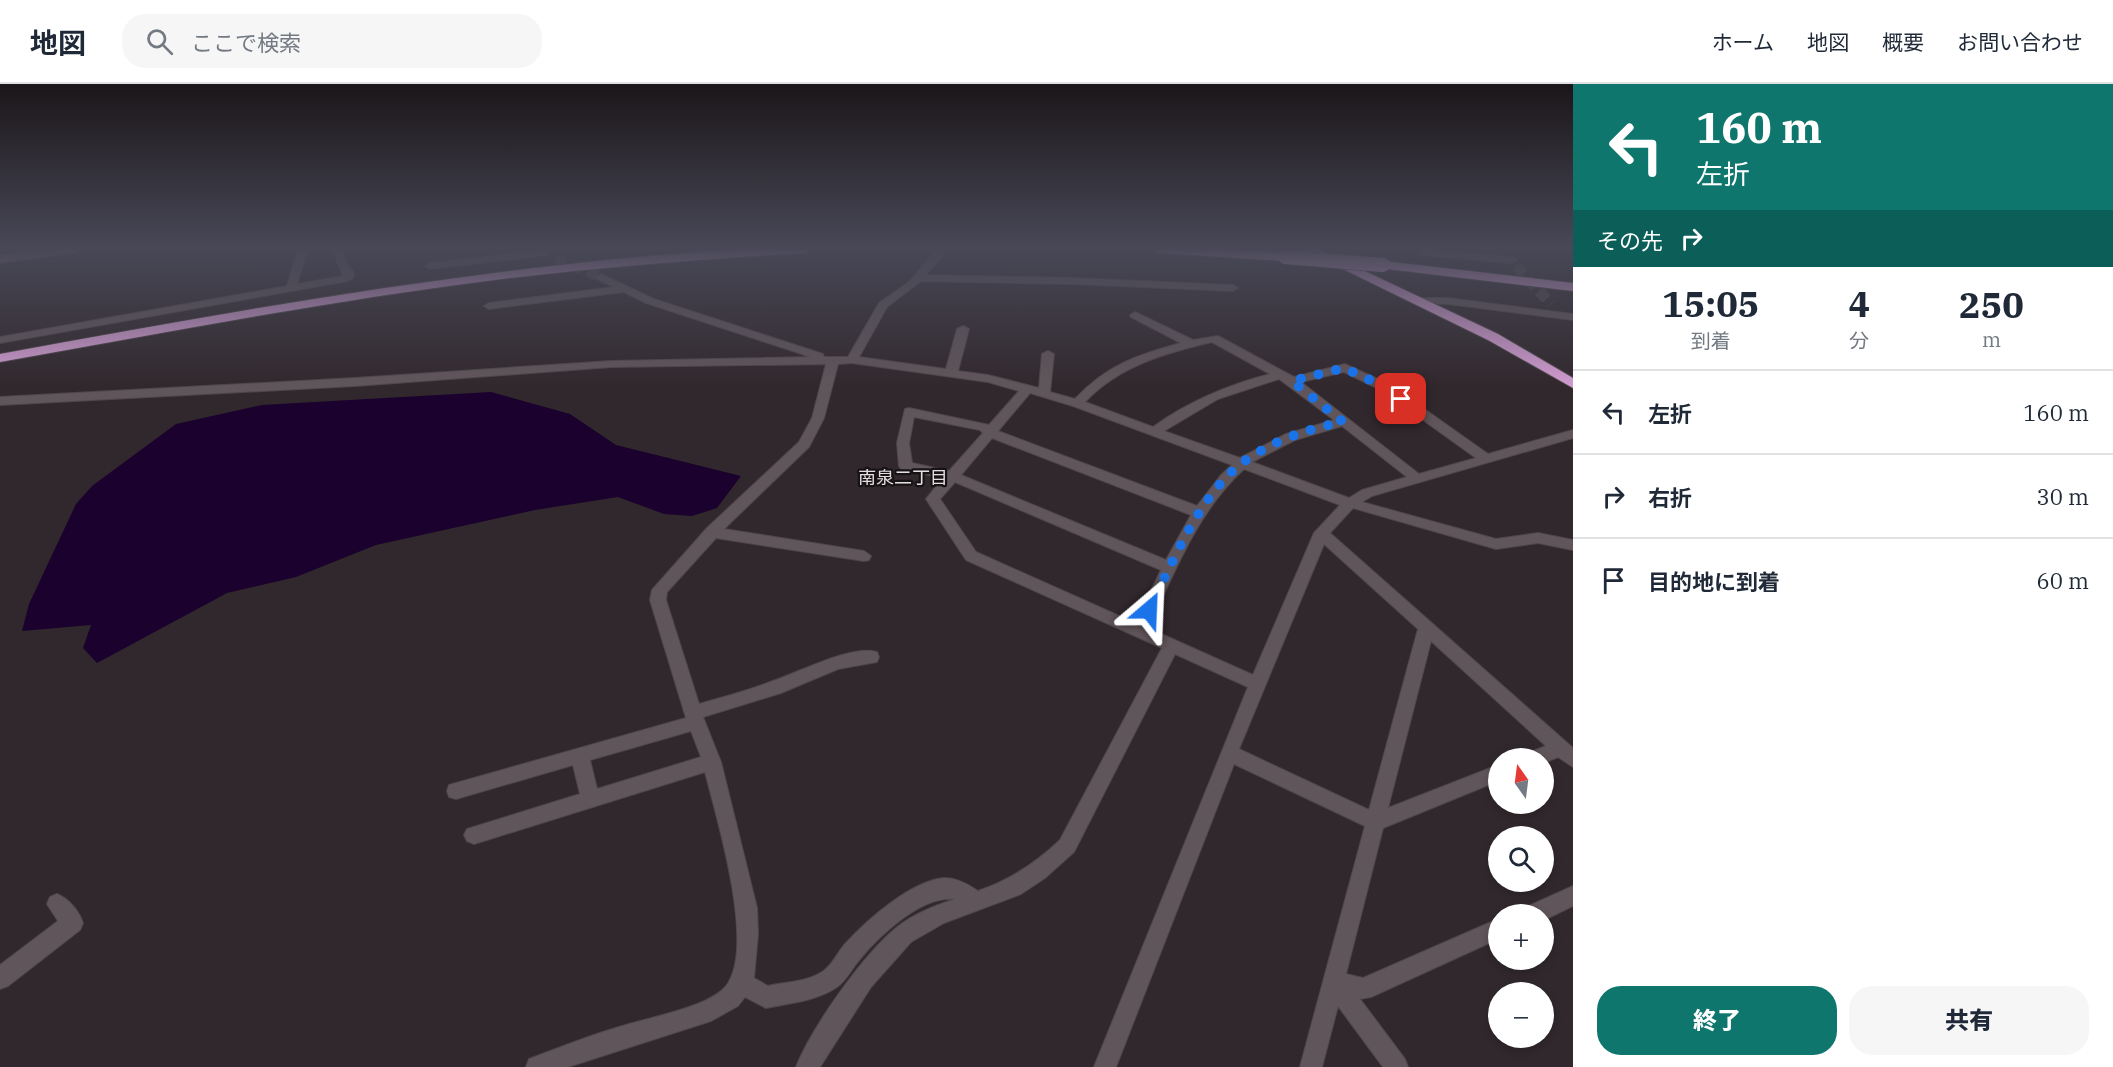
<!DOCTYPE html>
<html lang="ja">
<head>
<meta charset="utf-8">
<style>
	body { margin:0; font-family:"IBM Plex Serif","Noto Sans JP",serif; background:#f6f6f7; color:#1f2937; height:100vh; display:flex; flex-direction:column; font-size:22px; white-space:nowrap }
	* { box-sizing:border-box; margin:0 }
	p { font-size:20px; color:#747a83 }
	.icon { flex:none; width:33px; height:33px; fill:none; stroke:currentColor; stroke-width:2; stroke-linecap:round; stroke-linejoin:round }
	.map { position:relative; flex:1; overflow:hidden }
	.drawer { display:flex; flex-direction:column; background:#fff; width:540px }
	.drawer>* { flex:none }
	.banner { background:#0f766e; color:#fff; overflow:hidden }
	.needle { width:39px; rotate:346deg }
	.fabs { position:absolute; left:1488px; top:664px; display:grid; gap:12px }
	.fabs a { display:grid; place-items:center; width:66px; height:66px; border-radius:50%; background:#fff; box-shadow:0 3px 9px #0003; font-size:30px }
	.pin { position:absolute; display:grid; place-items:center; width:51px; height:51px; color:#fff; margin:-26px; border-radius:12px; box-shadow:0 3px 9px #0006 }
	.me { position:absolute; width:66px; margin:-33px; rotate:26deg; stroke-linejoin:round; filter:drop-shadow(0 0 4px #0008) }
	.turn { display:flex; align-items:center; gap:21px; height:126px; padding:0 24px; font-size:27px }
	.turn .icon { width:78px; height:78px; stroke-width:2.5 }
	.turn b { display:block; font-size:42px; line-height:51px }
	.then { display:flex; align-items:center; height:57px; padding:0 24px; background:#0003; gap:12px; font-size:22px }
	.eta { display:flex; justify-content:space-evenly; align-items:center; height:102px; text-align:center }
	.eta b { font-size:36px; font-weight:800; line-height:42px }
	.action { display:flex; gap:12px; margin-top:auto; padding:12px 24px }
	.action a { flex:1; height:69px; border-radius:24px; background:#0f766e; color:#fff; font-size:24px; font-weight:800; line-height:69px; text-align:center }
	.action a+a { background:#f6f6f7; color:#1f2937 }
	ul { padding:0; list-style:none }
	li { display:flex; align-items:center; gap:18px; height:84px; padding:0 24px; border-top:2px solid #e0e1e3 }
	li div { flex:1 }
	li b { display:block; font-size:22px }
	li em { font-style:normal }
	header { display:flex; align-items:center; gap:36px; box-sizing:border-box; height:84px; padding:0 30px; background:#fff; border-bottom:2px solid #e0e1e3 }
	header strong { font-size:28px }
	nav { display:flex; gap:33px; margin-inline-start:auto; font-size:21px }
	.search { width:420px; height:54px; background:#f6f6f7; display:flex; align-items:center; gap:15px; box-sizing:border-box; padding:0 21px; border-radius:24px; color:#747a83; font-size:22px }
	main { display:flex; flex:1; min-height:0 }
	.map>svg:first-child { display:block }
</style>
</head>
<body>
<header>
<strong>地図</strong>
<div class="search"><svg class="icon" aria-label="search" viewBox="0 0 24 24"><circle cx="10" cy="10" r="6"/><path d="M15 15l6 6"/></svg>ここで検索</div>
<nav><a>ホーム</a><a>地図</a><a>概要</a><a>お問い合わせ</a></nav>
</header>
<main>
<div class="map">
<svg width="1573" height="983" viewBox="0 0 1573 983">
	<rect width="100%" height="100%" fill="#31282d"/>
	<polygon fill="#1b012d" points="491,308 570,330 616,361 741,392 717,424 692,432 664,430 618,413 535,426 376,461 296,493 227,509 97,579 83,564 91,541 22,547 29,520 76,420 92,402 176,340 262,321"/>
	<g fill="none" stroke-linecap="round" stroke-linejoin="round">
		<g stroke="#4c4348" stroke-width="11" stroke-dasharray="11 6" stroke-linecap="butt">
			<polyline points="936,173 943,165"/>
			<polyline points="556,174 601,193"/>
			<polyline points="1516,182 1551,220"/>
		</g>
		<defs>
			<g id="street">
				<polygon points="298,165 308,165 297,200 343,192 332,165 342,165 345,176 354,189 353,194 348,197 0,259 0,253 287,202"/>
				<polygon points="544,166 549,169 547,171 430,185 425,182 430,179"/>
				<polygon points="1424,166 1512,173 1517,176 1512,179 1421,171 1419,169"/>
				<path d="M936 170 941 173 926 191 1073 194 1233 201 1238 204 1233 207 1073 200 921 197 887 223 859 273 946 285 957 245 963 242 969 245 958 287 988 291 1039 304 1042 270 1048 267 1054 270 1050 308 1075 315C1107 281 1137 271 1181 259L1131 233 1130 231 1135 228 1193 256 1218 252 1294 293 1345 280 1349 282 1389 300 1488 370 1573 346V354L1372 412 1362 418 1496 455 1538 449 1573 456V466L1538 459 1496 465 1353 424 1330 449 1573 664V683L1558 673 1544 679V675H1525L1528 669 1546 662 1431 557 1388 724 1498 681V697L1383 744 1346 890 1363 894 1498 835V855L1371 913 1360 915 1405 975 1408 983H1383L1338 922 1322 983H1300L1365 742 1234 680 1116 983H1094L1248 603 1175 570 1074 768 1045 794 1021 810 944 839 911 858 871 903 820 983H796C812 943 863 871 896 844 913 830 934 822 955 815 922 811 880 851 860 875 852 884 847 896 837 903 817 917 789 919 766 924L745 913 738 922 711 937 568 983H526L529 975 537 972C564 962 591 951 619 943 647 934 699 925 721 907 761 876 716 732 705 688L474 760 467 757 464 751 467 745 580 710 573 681 456 715 449 713 447 707 449 701 456 699 686 634 650 516 652 506 707 444 799 358 812 334 826 280 611 283 355 302 0 321V313L355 294 611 277 811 273 646 219 624 208 489 225 484 222 489 219 614 203 597 195 596 193 601 190 654 215 823 270 824 273H848L879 219 910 197 932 171ZM1212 258 1270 290C1228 301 1189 317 1153 343L1085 318C1119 282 1165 269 1212 258ZM852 279 988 298 1019 307 989 341 909 324 905 325 897 359 899 382 901 385 943 394 926 415 966 476 1162 564 1060 756C1036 779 1010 796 978 807 968 800 957 794 944 794 911 797 867 836 845 860 837 869 832 882 822 888 807 898 785 898 768 902L754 894 758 850 757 824 721 678 703 633 781 609 838 585 877 578 879 573 877 568C851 560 796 590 770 598 747 607 723 613 699 620L666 516 667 508 716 454 864 477 869 476 871 472 864 467 724 445 809 363 824 334 838 280ZM1344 288 1381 306 1476 374 1419 390 1301 298ZM1279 295 1334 336 1286 350 1240 374 1164 347 1218 315ZM1030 309 1073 322 1232 381 1221 391 1197 422 998 347ZM914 333 980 346 983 349 949 387 912 379 909 359ZM1342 342 1407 393 1362 406 1349 414 1252 378 1295 356ZM992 354 1191 431 1166 476 961 391ZM1244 385 1340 421 1314 449 1253 591 1148 544C1175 488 1197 428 1244 385ZM955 398 1161 486 1135 539 976 468 940 415ZM1324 460 1418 545 1369 726 1239 665ZM691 647 701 673 597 705 590 676Z"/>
				<polygon points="1420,214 1448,214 1573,230 1573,236 1448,220 1416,219 1415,217"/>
				<polygon points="1573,802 1573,822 1544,836 1544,831 1521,831 1524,824"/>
				<path d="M57 810C69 815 79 827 83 839L80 846 8 902 0 905V881L58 837 47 820 50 813Z"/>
			</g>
			<polygon id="secondary" points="47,165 80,165 74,169 0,179 0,171"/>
			<g id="highway">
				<path d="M744 165H811L805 169C704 175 603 183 502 195 334 216 167 248 0 278V270C246 225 493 180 744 165Z"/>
				<polygon points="1153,165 1217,165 1285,169 1291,173 1285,177 1159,169"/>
				<polygon points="1302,165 1318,165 1498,250 1573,294 1573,304 1488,256"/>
				<polygon points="1383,177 1573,199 1573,207 1379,184 1377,181"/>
			</g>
		</defs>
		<use href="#street" stroke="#4e464a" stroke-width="2"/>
		<use href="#secondary" stroke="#4e464a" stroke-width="2"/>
		<use href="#highway" stroke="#4e464a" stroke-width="2"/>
		<use href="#street" fill="#60555a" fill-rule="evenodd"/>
		<use href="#secondary" fill="#826a7d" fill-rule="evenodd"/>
		<use href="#highway" fill="#d19cd0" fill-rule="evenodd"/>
		<defs>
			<polyline id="highway-bridge" points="1285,173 1383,181"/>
		</defs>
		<use href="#highway-bridge" stroke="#4e464a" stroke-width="15" stroke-linecap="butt"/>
		<use href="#highway-bridge" stroke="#d19cd0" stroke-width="14"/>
	</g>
	<linearGradient id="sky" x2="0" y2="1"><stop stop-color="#1b1619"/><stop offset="0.54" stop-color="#484857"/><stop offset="1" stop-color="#484857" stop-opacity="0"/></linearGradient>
	<rect width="1573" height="303" fill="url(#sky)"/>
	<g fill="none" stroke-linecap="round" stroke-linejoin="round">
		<path stroke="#1a73e8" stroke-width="10" stroke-dasharray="0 18" d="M1149 526C1172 479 1200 411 1242 379 1272 357 1307 345 1343 338L1292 297 1344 284 1385 303 1401 315"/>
	</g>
	<g text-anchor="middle" stroke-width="4.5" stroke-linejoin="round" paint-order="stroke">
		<g font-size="18" fill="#e4dee1" stroke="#171315">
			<text x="903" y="400">南泉二丁目</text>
		</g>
	</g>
</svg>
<div class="fabs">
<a><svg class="needle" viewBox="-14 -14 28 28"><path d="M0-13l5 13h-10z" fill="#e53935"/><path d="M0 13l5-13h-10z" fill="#747a83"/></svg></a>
<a><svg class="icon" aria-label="search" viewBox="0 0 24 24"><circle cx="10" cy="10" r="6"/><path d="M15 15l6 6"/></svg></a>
<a>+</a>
<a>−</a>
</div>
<div class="pin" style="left:1401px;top:315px;background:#d93025"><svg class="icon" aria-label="arrive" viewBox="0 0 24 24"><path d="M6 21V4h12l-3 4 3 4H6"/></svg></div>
<svg class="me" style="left:1149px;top:526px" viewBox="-20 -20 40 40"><path d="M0-17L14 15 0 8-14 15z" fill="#1a73e8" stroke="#fff" stroke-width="4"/></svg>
</div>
<section class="drawer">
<div class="banner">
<div class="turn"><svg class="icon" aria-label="left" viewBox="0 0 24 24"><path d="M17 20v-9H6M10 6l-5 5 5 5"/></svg><div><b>160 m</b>左折</div></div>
<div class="then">その先<svg class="icon" aria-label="right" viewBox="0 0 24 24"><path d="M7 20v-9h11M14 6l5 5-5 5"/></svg></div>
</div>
<div class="eta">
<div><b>15:05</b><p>到着</p></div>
<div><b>4</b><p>分</p></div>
<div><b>250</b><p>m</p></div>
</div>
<ul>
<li><svg class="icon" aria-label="left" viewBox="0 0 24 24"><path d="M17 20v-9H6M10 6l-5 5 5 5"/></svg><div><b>左折</b></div><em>160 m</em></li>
<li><svg class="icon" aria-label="right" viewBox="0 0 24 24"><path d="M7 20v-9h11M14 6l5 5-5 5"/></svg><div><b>右折</b></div><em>30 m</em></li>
<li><svg class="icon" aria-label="arrive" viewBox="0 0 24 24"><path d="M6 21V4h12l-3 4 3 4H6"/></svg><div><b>目的地に到着</b></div><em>60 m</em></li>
</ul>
<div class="action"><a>終了</a><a>共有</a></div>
</section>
</main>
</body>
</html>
